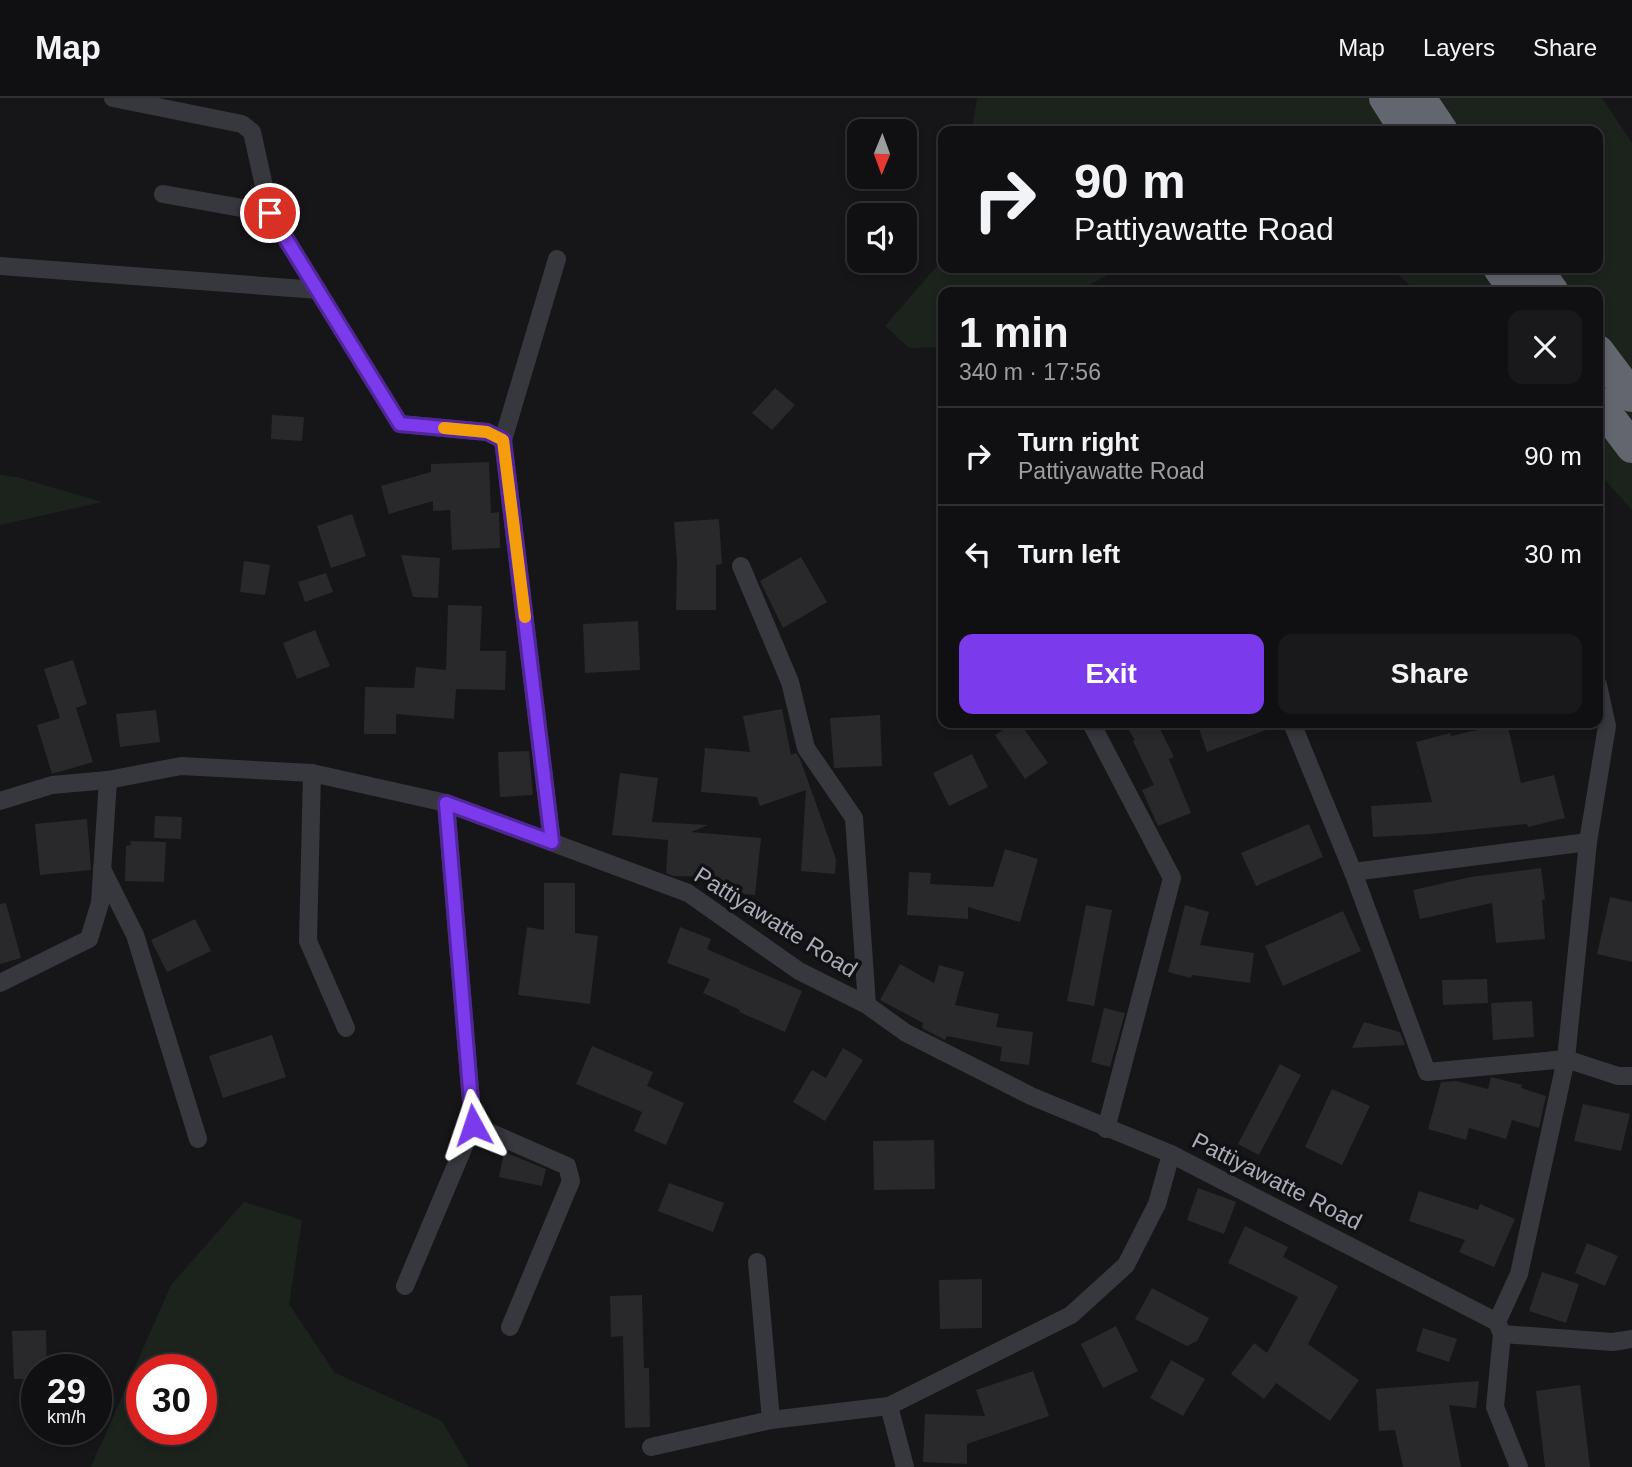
<!DOCTYPE html>
<html lang="en">
<head>
<meta charset="utf-8">
<style>
	body { margin:0; font-family:Arial,sans-serif; background:#19191b; color:#f1f3f6; height:100vh; display:flex; flex-direction:column; font-size:26px; white-space:nowrap }
	* { box-sizing:border-box; margin:0 }
	p { font-size:23px; color:#9c9d9f }
	.icon { flex:none; width:38px; height:38px; fill:none; stroke:currentColor; stroke-width:2; stroke-linecap:round; stroke-linejoin:round }
	.map { position:relative; flex:1; overflow:hidden }
	.panel { position:absolute; left:938px; top:189px; width:665px; height:441px; display:flex; flex-direction:column; background:#101012; border-radius:14px; box-shadow:0 4px 10px #0003,0 0 0 2px #303032 }
	.panel>* { flex:none }
	.top-card { position:absolute; left:938px; top:28px; width:665px; height:147px; border-radius:14px; box-shadow:0 4px 10px #0003,0 0 0 2px #303032; background:#101012; color:#f1f3f6; overflow:hidden }
	.needle { width:46px; rotate:181deg }
	.buttons { position:absolute; left:847px; top:21px; display:grid; gap:14px }
	.buttons a { display:grid; place-items:center; width:70px; height:70px; border-radius:14px; background:#101012; box-shadow:0 4px 10px #0003,0 0 0 2px #303032; font-size:35px }
	.speed { position:absolute; left:21px; top:1256px; display:flex; gap:14px; font-size:35px; font-weight:700; text-align:center }
	.speed>* { display:grid; place-content:center; width:91px; height:91px; border-radius:50%; background:#101012; box-shadow:0 4px 10px #0003,0 0 0 2px #303032; line-height:1 }
	.speed small { font-size:18px; font-weight:400 }
	.speed .limit { border:10px solid #d22; background:#fff; color:#111 }
	.pin { position:absolute; display:grid; place-items:center; width:60px; height:60px; color:#fff; margin:-30px; border:4px solid #fff; border-radius:50%; box-shadow:0 2px 7px #0007 }
	.me { position:absolute; width:77px; margin:-38px; rotate:355deg; stroke-linejoin:round; filter:drop-shadow(0 0 5px #0008) }
	.turn { display:flex; align-items:center; gap:24px; height:147px; padding:0 21px; font-size:32px }
	.turn .icon { width:91px; height:91px; stroke-width:2.5 }
	.turn b { display:block; font-size:49px; line-height:60px }
	.round { display:grid; place-items:center; flex:none; width:74px; height:74px; border-radius:14px; background:#19191b }
	.overview { display:flex; align-items:center; justify-content:space-between; height:119px; padding:0 21px }
	h1 { font-size:42px; font-weight:600; line-height:52px }
	.primary-button { display:flex; gap:14px; margin-top:auto; padding:14px 21px }
	.primary-button a { flex:1; height:80px; border-radius:14px; background:#7c3aed; color:#fff; font-size:28px; font-weight:600; line-height:80px; text-align:center }
	.primary-button a+a { background:#19191b; color:#f1f3f6 }
	ul { padding:0; list-style:none }
	li { display:flex; align-items:center; gap:21px; height:98px; padding:0 21px; border-top:2px solid #303032 }
	li div { flex:1 }
	li b { display:block; font-size:26px }
	li em { font-style:normal }
	header { display:flex; align-items:center; gap:42px; box-sizing:border-box; height:98px; padding:0 35px; background:#101012; border-bottom:2px solid #303032 }
	header strong { font-size:33px }
	nav { display:flex; gap:38px; margin-inline-start:auto; font-size:24px }
	.map>svg:first-child { display:block }
</style>
</head>
<body>
<header>
<strong>Map</strong>
<nav><a>Map</a><a>Layers</a><a>Share</a></nav>
</header>
<div class="map">
<svg width="1632" height="1369" viewBox="0 0 1632 1369">
	<rect width="100%" height="100%" fill="#161618"/>
	<g fill="#1c231d" fill-rule="evenodd">
		<polygon points="977,0 1602,0 1632,45 1632,412 1598,374 1598,194 1417,194 1391,170 1598,170 1598,33 972,33"/>
		<polygon points="943,161 943,170 1120,170 1077,194 943,194 943,249 909,250 885,228"/>
		<polygon points="0,377 17,379 102,404 0,427"/>
		<path d="M244 1104 302 1122 289 1206 335 1275 442 1323 469 1369H91L171 1187ZM142 1272H201V1332H142Z"/>
	</g>
	<g fill="#29292c">
		<polygon points="775,290 795,307 772,332 752,315"/>
		<polygon points="272,317 304,319 302,343 271,341"/>
		<polygon points="489,364 491,415 499,414 500,450 452,452 450,412 433,413 433,403 389,416 381,388 431,374 431,366"/>
		<polygon points="352,416 366,458 331,470 317,428"/>
		<polygon points="719,421 722,466 716,467 716,512 676,512 677,465 674,424"/>
		<polygon points="401,457 440,460 438,500 413,499"/>
		<polygon points="801,459 827,504 783,530 760,483"/>
		<polygon points="244,463 270,467 265,497 240,494"/>
		<polygon points="326,475 333,494 305,504 298,484"/>
		<polygon points="448,507 482,508 480,553 506,553 505,592 456,591 454,621 396,616 396,636 364,636 365,589 414,590 416,569 446,572"/>
		<polygon points="638,523 640,572 585,575 583,526"/>
		<polygon points="315,532 330,568 297,581 283,545"/>
		<polygon points="73,562 87,606 76,610 93,664 52,676 37,627 60,620 44,571"/>
		<polygon points="782,611 791,657 796,655 800,661 836,761 835,776 801,773 806,692 760,708 757,699 701,694 705,650 750,654 743,618"/>
		<polygon points="156,612 160,644 120,649 116,616"/>
		<polygon points="880,617 882,668 834,670 830,620"/>
		<polygon points="1014,625 1020,625 1048,665 1025,681 995,637"/>
		<polygon points="1124,625 1157,625 1174,659 1169,661 1191,715 1158,728 1142,692 1154,687 1133,643 1135,642"/>
		<polygon points="1197,625 1279,625 1279,627 1207,654"/>
		<polygon points="1507,625 1521,685 1554,677 1565,720 1528,729 1527,726 1430,736 1373,739 1371,708 1432,704 1416,644 1450,635 1451,638"/>
		<polygon points="529,653 533,697 500,699 498,654"/>
		<polygon points="972,656 988,689 949,708 933,675"/>
		<polygon points="620,675 658,680 652,724 708,727 691,734 761,740 755,797 710,793 711,779 674,778 666,775 668,742 612,737"/>
		<polygon points="155,718 182,719 181,741 154,740"/>
		<polygon points="87,721 91,772 40,777 35,726"/>
		<polygon points="1309,726 1323,759 1256,788 1241,755"/>
		<polygon points="130,743 166,744 164,784 125,783 126,748 131,747"/>
		<polygon points="1005,751 1038,761 1020,824 968,809 968,821 907,817 909,774 931,775 930,786 993,789"/>
		<polygon points="1541,770 1545,801 1542,802 1545,841 1496,845 1492,805 1420,821 1413,792 1471,779"/>
		<polygon points="544,785 575,785 575,835 598,838 590,906 518,897 527,829 544,832"/>
		<polygon points="1610,799 1632,804 1632,864 1597,856"/>
		<polygon points="6,805 21,860 0,866 0,806"/>
		<polygon points="1086,807 1112,812 1094,908 1067,903"/>
		<polygon points="1185,807 1209,814 1200,847 1254,855 1250,885 1192,877 1191,880 1168,874"/>
		<polygon points="1343,813 1361,853 1283,888 1265,848"/>
		<polygon points="195,821 211,853 167,874 151,842"/>
		<polygon points="680,829 711,841 707,851 802,893 785,934 739,914 740,912 703,895 710,881 667,865"/>
		<polygon points="900,866 934,885 939,867 964,874 955,907 999,916 996,929 1033,934 1029,967 1000,963 1002,949 947,938 945,942 922,930 923,925 880,902"/>
		<polygon points="1487,881 1488,905 1443,907 1442,882"/>
		<polygon points="1532,903 1534,939 1493,942 1491,905"/>
		<polygon points="1104,910 1125,915 1110,969 1091,964"/>
		<polygon points="1364,924 1400,934 1405,947 1352,950"/>
		<polygon points="272,937 286,979 223,1000 209,958"/>
		<polygon points="592,948 653,974 647,988 684,1005 666,1047 634,1033 642,1014 576,986"/>
		<polygon points="843,950 863,962 825,1023 793,1004 812,972 826,980"/>
		<polygon points="1280,966 1301,977 1259,1057 1238,1046"/>
		<polygon points="1491,979 1522,987 1521,990 1546,998 1539,1030 1512,1022 1506,1041 1469,1030 1466,1042 1428,1031 1441,984 1456,983 1488,991"/>
		<polygon points="1332,991 1370,1008 1342,1067 1305,1049"/>
		<polygon points="1583,1006 1630,1016 1621,1053 1574,1043"/>
		<polygon points="934,1042 935,1091 874,1092 873,1043"/>
		<polygon points="504,1054 546,1071 542,1088 499,1079"/>
		<polygon points="669,1085 724,1105 713,1134 658,1113"/>
		<polygon points="1198,1090 1236,1104 1224,1136 1187,1122"/>
		<polygon points="1419,1093 1478,1112 1480,1106 1515,1121 1494,1169 1459,1154 1465,1142 1409,1123"/>
		<polygon points="1245,1128 1288,1149 1283,1159 1338,1188 1308,1246 1359,1282 1330,1323 1276,1285 1264,1301 1231,1276 1254,1245 1267,1255 1298,1199 1228,1165"/>
		<polygon points="1587,1145 1618,1158 1605,1188 1575,1175"/>
		<polygon points="1542,1174 1579,1186 1566,1225 1529,1213"/>
		<polygon points="982,1181 982,1230 940,1231 939,1182"/>
		<polygon points="1152,1190 1209,1220 1197,1243 1187,1248 1135,1221"/>
		<polygon points="642,1197 644,1270 649,1270 650,1329 625,1330 623,1238 611,1239 610,1198"/>
		<polygon points="1116,1228 1138,1273 1103,1290 1081,1246"/>
		<polygon points="1423,1230 1457,1241 1449,1264 1416,1253"/>
		<polygon points="46,1232 47,1272 37,1272 37,1281 14,1281 12,1233"/>
		<polygon points="1171,1262 1205,1281 1183,1318 1150,1300"/>
		<polygon points="1033,1273 1049,1318 967,1346 967,1366 923,1364 925,1316 985,1318 976,1292"/>
		<polygon points="1479,1283 1476,1310 1449,1307 1461,1369 1403,1369 1395,1332 1379,1333 1376,1291"/>
		<polygon points="1580,1287 1590,1369 1545,1369 1536,1293"/>
	</g>
	<g fill="none" stroke-linecap="round" stroke-linejoin="round">
		<g stroke="#37383d" stroke-width="18">
			<polyline points="113,0 242,26 252,34 270,115 400,326 487,334 503,342 552,744"/>
			<polyline points="163,96 270,115"/>
			<polyline points="0,168 318,192"/>
			<polyline points="503,342 557,161"/>
			<polyline points="741,468 790,584 806,650 854,720 867,907"/>
			<polyline points="1091,625 1172,780 1106,1031"/>
			<polyline points="1292,625 1353,774 1427,974 1566,961 1618,978 1632,978"/>
			<polyline points="312,675 308,843 346,930"/>
			<polyline points="0,703 52,687 108,682"/>
			<polyline points="446,705 473,1027"/>
			<polyline points="102,771 135,837 198,1041"/>
			<polyline points="1353,774 1588,744"/>
			<polyline points="0,885 89,841 100,805 108,682 181,668 312,675 446,705 688,795 799,873 867,907 906,935 1031,998 1171,1056 1497,1224 1519,1176 1566,961 1588,744 1607,628 1598,587"/>
			<polyline points="757,1164 771,1322"/>
			<polyline points="405,1188 473,1027 567,1068 571,1083 510,1229"/>
			<polyline points="1497,1224 1502,1236 1495,1309 1519,1369"/>
			<polyline points="1502,1236 1613,1244 1632,1241"/>
			<polyline points="651,1349 771,1322 889,1308"/>
			<polyline points="905,1369 889,1308 1071,1217 1126,1167 1157,1106 1171,1056"/>
		</g>
		<g stroke="#63666e" stroke-width="32">
			<polyline points="1385,0 1406,33"/>
			<polyline points="1420,0 1442,33"/>
			<polyline points="1499,170 1516,194"/>
			<polyline points="1536,170 1553,194"/>
			<polyline points="1598,253 1632,298"/>
			<polyline points="1598,304 1632,349"/>
		</g>
	</g>
	<g fill="none" stroke-linecap="round" stroke-linejoin="round">
		<defs>
			<polyline id="route" points="270,115 400,326 487,334 503,342 552,744 446,705 473,1027"/>
		</defs>
		<use href="#route" stroke="#51269a" stroke-width="18"/>
		<use href="#route" stroke="#7c3aed" stroke-width="12"/>
		<polyline stroke="#f59e0b" stroke-width="12" points="444,330 487,334 503,342 525,519"/>
	</g>
	<g text-anchor="middle" stroke-width="7" stroke-linejoin="round" paint-order="stroke">
		<g font-size="23" fill="#a8adb8" stroke="#111113">
			<text transform="translate(776 824) rotate(32)" y="8">Pattiyawatte Road</text>
			<text transform="translate(1277 1083) rotate(27)" y="8">Pattiyawatte Road</text>
		</g>
	</g>
</svg>
<div class="buttons">
<a><svg class="needle" viewBox="-14 -14 28 28"><path d="M0-13l5 13h-10z" fill="#e53935"/><path d="M0 13l5-13h-10z" fill="#9c9d9f"/></svg></a>
<a><svg class="icon" aria-label="sound" viewBox="0 0 24 24"><path d="M4 9h4l5-4v14l-5-4H4zM17 9q2 3 0 6"/></svg></a>
</div>
<div class="speed"><div>29<small>km/h</small></div><div class="limit">30</div></div>
<div class="pin" style="left:270px;top:115px;background:#d93025"><svg class="icon" aria-label="arrive" viewBox="0 0 24 24"><path d="M6 21V4h12l-3 4 3 4H6"/></svg></div>
<svg class="me" style="left:473px;top:1027px" viewBox="-20 -20 40 40"><path d="M0-17L14 15 0 8-14 15z" fill="#7c3aed" stroke="#fff" stroke-width="4"/></svg>
<div class="top-card">
<div class="turn"><svg class="icon" aria-label="right" viewBox="0 0 24 24"><path d="M7 20v-9h11M14 6l5 5-5 5"/></svg><div><b>90 m</b>Pattiyawatte Road</div></div>
</div>
<section class="panel">
<div class="overview"><div><h1>1 min</h1><p>340 m · 17:56</p></div><a class="round"><svg class="icon" aria-label="close" viewBox="0 0 24 24"><path d="M6 6l12 12M18 6L6 18"/></svg></a></div>
<ul>
<li><svg class="icon" aria-label="right" viewBox="0 0 24 24"><path d="M7 20v-9h11M14 6l5 5-5 5"/></svg><div><b>Turn right</b><p>Pattiyawatte Road</p></div><em>90 m</em></li>
<li><svg class="icon" aria-label="left" viewBox="0 0 24 24"><path d="M17 20v-9H6M10 6l-5 5 5 5"/></svg><div><b>Turn left</b></div><em>30 m</em></li>
</ul>
<div class="primary-button"><a>Exit</a><a>Share</a></div>
</section>
</div>
</body>
</html>
